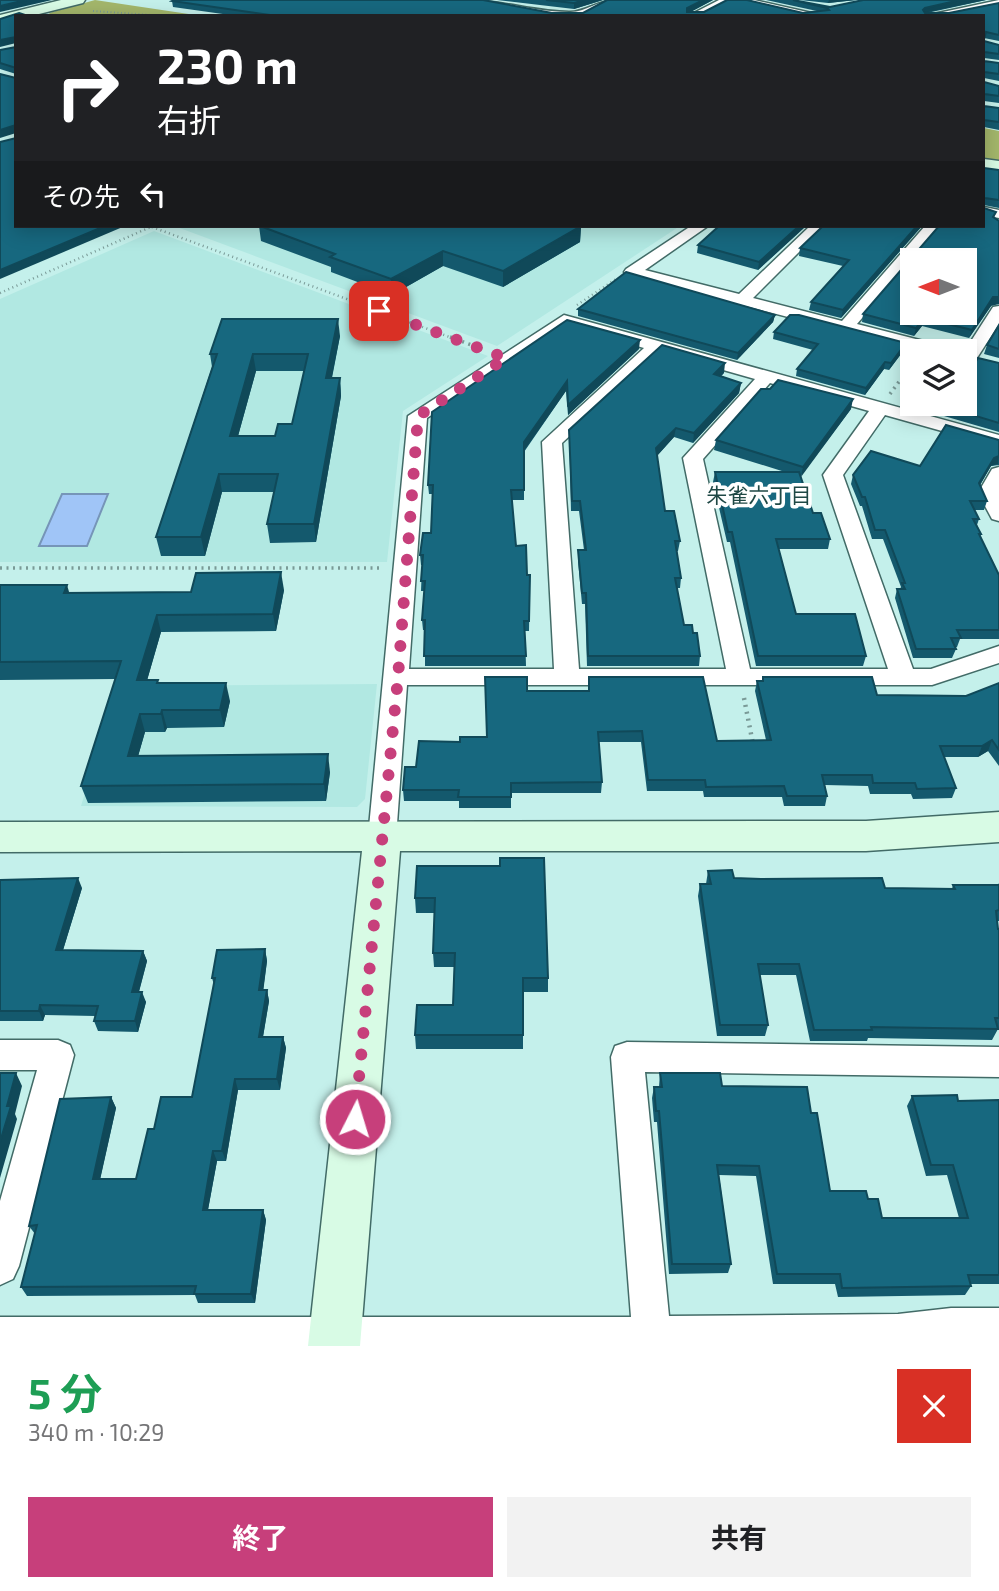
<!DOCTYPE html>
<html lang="ja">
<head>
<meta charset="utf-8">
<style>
	body { margin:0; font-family:"Exo 2","Noto Sans JP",sans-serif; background:#f2f2f2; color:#202124; height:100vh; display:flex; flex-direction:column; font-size:26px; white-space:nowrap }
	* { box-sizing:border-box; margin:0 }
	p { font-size:23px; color:#757577 }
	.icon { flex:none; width:38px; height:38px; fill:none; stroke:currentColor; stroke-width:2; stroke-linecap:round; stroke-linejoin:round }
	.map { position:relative; height:1346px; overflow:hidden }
	.drawer { display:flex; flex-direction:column; background:#fff; flex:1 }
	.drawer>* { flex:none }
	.top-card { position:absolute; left:14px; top:14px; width:971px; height:214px; border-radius:0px; box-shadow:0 4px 18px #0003; background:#202124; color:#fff; overflow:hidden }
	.needle { width:46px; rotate:270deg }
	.tools { position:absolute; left:900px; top:248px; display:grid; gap:14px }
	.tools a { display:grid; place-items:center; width:77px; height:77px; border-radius:0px; background:#fff; box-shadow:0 4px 18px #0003; font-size:35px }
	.pin { position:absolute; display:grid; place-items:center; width:60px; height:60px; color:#fff; margin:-30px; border-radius:14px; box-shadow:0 4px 10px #0006 }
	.me { position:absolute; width:77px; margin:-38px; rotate:5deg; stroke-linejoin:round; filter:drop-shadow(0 0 5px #0008) }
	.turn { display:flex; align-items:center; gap:24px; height:147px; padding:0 28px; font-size:32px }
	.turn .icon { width:91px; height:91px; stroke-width:2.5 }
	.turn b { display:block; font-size:49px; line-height:60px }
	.then { display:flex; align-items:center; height:66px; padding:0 28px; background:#0003; gap:14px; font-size:26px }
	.round { display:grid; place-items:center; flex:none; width:74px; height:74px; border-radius:0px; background:#f2f2f2 }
	.summary { display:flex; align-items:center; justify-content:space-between; height:119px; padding:0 28px }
	h1 { font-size:42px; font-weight:700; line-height:52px; color:#1e9e55 }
	.action { display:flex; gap:14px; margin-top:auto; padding:14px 28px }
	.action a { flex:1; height:80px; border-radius:0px; background:#c73f7b; color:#fff; font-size:28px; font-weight:700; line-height:80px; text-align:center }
	.action a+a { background:#f2f2f2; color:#202124 }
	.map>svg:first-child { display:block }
</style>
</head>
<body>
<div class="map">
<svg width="999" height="1346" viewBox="0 0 999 1346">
	<rect width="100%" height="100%" fill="#c4f0eb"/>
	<g fill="#b1e8e2">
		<polygon points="179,226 680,226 497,346 177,227"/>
		<polygon points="154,231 488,356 403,411 387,562 0,562 0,299"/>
		<polygon points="377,684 365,799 357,807 81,806 119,686"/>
	</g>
	<g fill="#a3b66b">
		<polygon points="95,0 202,16 51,16 49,13"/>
		<polygon points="984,128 999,131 999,162 984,159"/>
	</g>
	<polygon fill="#a0c5f7" stroke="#7695b8" stroke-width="2" points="62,494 108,494 87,546 39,546"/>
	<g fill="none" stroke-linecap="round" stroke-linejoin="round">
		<defs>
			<g id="street">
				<path d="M466 0C501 0 535 12 569 12 584 13 598 0 616 0L583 16H552Z"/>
				<polygon points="719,0 732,0 702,16 688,16"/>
				<polygon points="733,0 754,0 825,16 803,16"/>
				<polygon points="999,0 999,6 947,16 924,16"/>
				<polygon points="984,207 999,210 999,218 984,215"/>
				<polygon points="691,226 708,226 645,270 739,294 810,226 825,226 753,298 842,321 925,226 940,226 857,324 951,348 954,352 923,352 626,275 624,272 626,269"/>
				<polygon points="999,306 999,324 975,361 964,361 964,352 993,307"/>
				<path d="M564 315 999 435V447L885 415 843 475 913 669H931L999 646V663L932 685H407L396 838 392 846 382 849 372 846 368 838 408 416ZM566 326 644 348 542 442 554 669H409L427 418ZM660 352 755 379 683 458 726 669H579L562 443ZM770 383 869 411 823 475 888 669H750L703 459Z"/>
				<polygon points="999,467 999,521 992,519 978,493 992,469"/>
				<polygon points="0,1040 58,1040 70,1045 74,1055 19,1266 13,1279 0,1285 0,1201 37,1070 0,1070"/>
				<polygon points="627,1042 999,1047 999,1077 645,1072 669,1316 898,1314 951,1308 999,1308 999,1346 0,1346 0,1317 631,1317 611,1057 615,1046"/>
			</g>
			<g id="secondary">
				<polygon points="61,0 85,0 83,3 31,16 16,16 16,19 0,23 0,15"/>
				<polygon points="984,159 999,161 999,173 984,170"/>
				<polygon points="999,812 999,842 866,851 400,851 360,1346 308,1346 362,851 0,852 0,822 866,821"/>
			</g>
		</defs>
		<use href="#street" stroke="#426b67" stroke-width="3"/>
		<use href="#secondary" stroke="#426b67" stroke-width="3"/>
		<polyline stroke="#7a9a97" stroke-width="2" stroke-dasharray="1 2.5" stroke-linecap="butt" points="93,11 166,16"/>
		<g stroke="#7a9a97" stroke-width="2.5" stroke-dasharray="1 3.5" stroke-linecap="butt">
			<polyline points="152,227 455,339"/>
			<polyline points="0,293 153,226"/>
			<polyline points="577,305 616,279"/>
		</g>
		<g stroke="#7a9a97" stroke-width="3.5" stroke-dasharray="2 4.5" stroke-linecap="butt">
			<polyline points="450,337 485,350"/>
			<polyline points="890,394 912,364"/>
			<polyline points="0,568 381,568"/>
		</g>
		<polyline stroke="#7a9a97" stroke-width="4.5" stroke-dasharray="2 5" stroke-linecap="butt" points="744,698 753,744"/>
		<use href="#street" fill="#fff" fill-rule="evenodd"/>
		<use href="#secondary" fill="#d8fbe5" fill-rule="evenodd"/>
	</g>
	<g fill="#14596d" fill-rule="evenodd">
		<polygon points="497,0 603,0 574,9"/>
		<polygon points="713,0 690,12 803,13 817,11 766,0 795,0 830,7 863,0 986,0 927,13 949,13 999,3 999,41 984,38 984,41 984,16 237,16 173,7 172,1 552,13 583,13"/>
		<polygon points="800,0 856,0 828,3"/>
		<polygon points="984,41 999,45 999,60 984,58 984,61 999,63 999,81 984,78 984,82 999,86 999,103 984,101 984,106 999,108 999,130 984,127"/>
		<polygon points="16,47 16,74 0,69 0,50"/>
		<polygon points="984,168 999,170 999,208 984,205"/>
		<polygon points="996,212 994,218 991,306 969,338 922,326 914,336 862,322 863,314"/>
		<polygon points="259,226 581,226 580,242 503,287 443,266 392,295 331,272 331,267 261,241"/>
		<polygon points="806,226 758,270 697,253 698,245"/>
		<polygon points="823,226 922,226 841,318 809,310 811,302 843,266 799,256 800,248"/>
		<polygon points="578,309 775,315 773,322 737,360 578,316"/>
		<polygon points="999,325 999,358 984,354 987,345"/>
		<polygon points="774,332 904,350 889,370 884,369 865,395 796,376 797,369 813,350 773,339"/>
		<path d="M340 336 332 378H340L341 396 316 542 270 543 267 524 274 492H222L205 556H161L156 537 212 367 210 354ZM256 371H304L292 424 275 436H238Z"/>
		<polygon points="639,349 568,415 566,391 524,452 524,500 512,500 516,546 527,575 530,575 529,631 525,631 526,666 425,666 425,630 423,630 422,620 424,591 421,591 422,565 421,565 420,555 431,533 433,494 429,494 428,485 432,412"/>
		<polygon points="999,363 999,432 944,416 946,407"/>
		<polygon points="724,373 721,376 741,383 739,393 693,443 674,437 657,456 665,511 680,541 678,551 677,551 681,578 680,588 677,588 684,625 693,633 700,656 699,666 587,666 585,604 582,604 578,561 578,550 584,550 579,511 571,511 569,430"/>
		<polygon points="851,409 800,477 813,513 830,539 828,549 779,549 796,614 866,656 863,666 756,666 730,542 727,542 713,482 715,472 785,472 714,450 716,440"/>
		<polygon points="999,440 999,465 991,466 980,485 987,501 984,510 974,510 979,519 977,525 981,534 980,537 999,575 999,639 960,639 957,647 955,647 956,649 952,658 913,658 895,598 897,589 900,589 901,587 883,539 872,539 862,506 860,506 851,484 853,475 920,466"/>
		<polygon points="0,585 69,593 191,592 284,590 276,631 161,632 147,680 230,701 224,727 167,728 165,732 145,732 138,756 330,772 326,801 88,803 81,786 116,679 0,680"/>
		<polygon points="589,677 717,741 766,740 755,691 757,681 762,681 763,677 877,695 966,696 999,683 999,766 988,751 978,757 944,757 956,788 952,798 913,799 911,794 870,794 868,786 825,785 827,796 825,806 784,806 782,797 704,797 703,791 647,791 641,742 599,742 602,782 601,793 511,793 511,808 459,808 459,801 404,801 403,790 416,767 460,742 486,737 527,691 588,691"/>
		<polygon points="417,866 548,978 548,992 523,992 523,1049 416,1049 415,1035 453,1005 454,967 434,967 433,953 435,913 416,913 415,898"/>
		<polygon points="708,871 734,878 885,888 952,889 953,885 998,885 999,883 999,921 997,921 998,929 999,929 999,1029 998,1029 992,1040 868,1038 867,1041 810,1041 796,975 760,975 768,1025 765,1036 717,1036 698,896 700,884 706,884"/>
		<polygon points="0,880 82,888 63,950 143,951 147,961 139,992 146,1002 138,1032 98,1031 94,1021 95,1016 45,1015 43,1021 0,1021"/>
		<polygon points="265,949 267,961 263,990 267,990 269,1001 263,1037 283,1037 286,1048 280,1090 238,1090 226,1161 217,1161 208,1210 263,1210 266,1220 255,1303 198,1303 195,1295 27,1296 21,1287 35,1234 29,1226 111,1097 116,1108 100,1179 136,1179 154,1129 192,1097 214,985 212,978"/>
		<polygon points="660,1073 722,1086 811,1113 830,1191 868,1199 882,1218 959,1218 947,1175 926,1176 907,1106 912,1096 958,1101 999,1100 999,1284 971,1284 971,1286 965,1295 838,1297 835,1284 773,1284 756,1176 719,1175 731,1264 728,1273 669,1274 657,1122 654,1122 652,1098 654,1087 659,1087"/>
	</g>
	<g fill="#104959">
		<polygon points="26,0 52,0 0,12 0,6"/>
		<polygon points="585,0 603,0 574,9 574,3"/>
		<polygon points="703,0 713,0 687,14 687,8"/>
		<polygon points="829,0 856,0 828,3"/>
		<polygon points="960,0 986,0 923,13 923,10 925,8"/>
		<polygon points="16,37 16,43 0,47 0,40"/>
		<polygon points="16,125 16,133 0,138 0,130"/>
		<polygon points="105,226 125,226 0,279 0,270"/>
		<polygon points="581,226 580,242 503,287 503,271"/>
		<polygon points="799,226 806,226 758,270 759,262"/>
		<polygon points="917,226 922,226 841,318 843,310"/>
		<polygon points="443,251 443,266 392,295 391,279"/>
		<polygon points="993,297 999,297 999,304 991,306 969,338 972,330"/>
		<polygon points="775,315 773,322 737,360 738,353"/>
		<polygon points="924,318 922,326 914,336 916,328"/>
		<polygon points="338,319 340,336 328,396 326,378"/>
		<polygon points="640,340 639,349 568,415 568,405"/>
		<polygon points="906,343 904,350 889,370 891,363"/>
		<polygon points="253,354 256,371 233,454 230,436"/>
		<polygon points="885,362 884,369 865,395 866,388"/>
		<polygon points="725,363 724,373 713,384 714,374"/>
		<polygon points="340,378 341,396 316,542 314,524"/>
		<polygon points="567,381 566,391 523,452 524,442"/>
		<polygon points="741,383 739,393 693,443 694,433"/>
		<polygon points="853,399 851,409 801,477 803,467"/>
		<polygon points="676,428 674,437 655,458 656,448"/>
		<polygon points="999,456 998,464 991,466 976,492 979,483 994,458"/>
		<polygon points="219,474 222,492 205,556 201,537"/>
		<polygon points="281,572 284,590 276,631 273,614"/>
		<polygon points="67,585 72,602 64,593"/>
		<polygon points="157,615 161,632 142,698 137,680"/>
		<polygon points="226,683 230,701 224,727 220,710"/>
		<polygon points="162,710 167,728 165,732 161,714"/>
		<polygon points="140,714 145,732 133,774 128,756"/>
		<polygon points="992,740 988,751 978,757 982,746"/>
		<polygon points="328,754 330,772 326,801 324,784"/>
		<polygon points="78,878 82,888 60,960 56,950"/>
		<polygon points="265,949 267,961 262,1001 259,990"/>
		<polygon points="143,951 147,961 136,1002 132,992"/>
		<polygon points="267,990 269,1001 261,1048 259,1037"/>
		<polygon points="142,992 146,1002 138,1032 135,1021"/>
		<polygon points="40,1005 45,1015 43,1021 39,1011"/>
		<polygon points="283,1037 286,1048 280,1090 277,1079"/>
		<polygon points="16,1073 22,1086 15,1114 17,1119 0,1178 0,1142 7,1106"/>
		<polygon points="235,1079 238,1090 226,1161 222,1151"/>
		<polygon points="111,1097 116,1108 98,1189 93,1179"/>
		<polygon points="213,1151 217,1161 206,1220 203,1210"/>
		<polygon points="263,1210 266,1220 255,1303 251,1294"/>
	</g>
	<g fill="#17687f" stroke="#104959" stroke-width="2" fill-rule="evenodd">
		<polygon points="0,0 26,0 0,6"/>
		<polygon points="174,0 483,0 552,13 583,13 607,0 703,0 687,8 687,12 704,12 727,0 747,0 803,13 829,10 827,8 793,0 830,7 863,0 960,0 925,8 923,10 925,13 949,13 999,3 999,35 986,32 984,39 984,16 277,16 172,1"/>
		<polygon points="546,0 585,0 574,3"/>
		<polygon points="19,13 28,16 16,16 16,37 0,40 0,19"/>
		<polygon points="984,41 999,45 999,54 984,52 984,61 999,63 999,74 984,72 984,82 999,86 999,96 984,94 984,106 999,108 999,122 984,120"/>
		<polygon points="16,47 16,68 0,63 0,50"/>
		<polygon points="0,74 16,78 16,125 0,130"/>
		<polygon points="16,138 16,226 105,226 0,270 0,142"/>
		<polygon points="984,168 999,170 999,200 984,198 984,207"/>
		<path d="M984 208 996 212 993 217 999 221V297H993L972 330 924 318 916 328 863 314 939 226H984ZM912 261H964V313H912Z"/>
		<polygon points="260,226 581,226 503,271 443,251 391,279 330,257 335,254"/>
		<polygon points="719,226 799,226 759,262 698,245"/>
		<polygon points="823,226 917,226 843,310 811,302 849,260 800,248"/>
		<polygon points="626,272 775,315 738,353 578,309"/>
		<polygon points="790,315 799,315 906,343 891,363 885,362 866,388 797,369 818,344 774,332"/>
		<path d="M222 319H338L326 378H340L314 524H267L278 474H219L201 537H156L217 354H210ZM253 354H308L292 424H278L275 436H230Z"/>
		<polygon points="567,320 640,340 568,405 567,381 524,442 524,490 511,490 516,546 526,545 527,575 530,575 529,621 524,621 526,656 424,656 425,620 422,620 425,581 421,581 423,555 420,555 423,533 431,533 433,485 428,485 432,412"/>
		<polygon points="999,325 999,349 987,345"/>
		<polygon points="662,345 725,363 714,374 741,383 694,433 676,428 656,448 665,511 674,511 680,541 675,541 681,578 675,578 684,625 692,625 693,633 697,633 700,656 588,656 586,593 582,593 578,550 586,550 580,501 572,501 569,430"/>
		<polygon points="978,358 999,363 999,423 946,407 948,404 964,404 964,380"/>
		<polygon points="778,380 853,399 803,467 716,440 761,389 770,389"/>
		<polygon points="946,425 999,440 999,456 994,458 979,483 987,501 970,501 979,519 973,519 981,534 979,534 999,575 999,630 957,630 961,638 951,638 956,649 916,649 897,589 905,589 902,583 905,583 885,530 875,530 865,497 862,497 853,475 871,451 920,466"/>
		<polygon points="715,472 799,472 813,513 821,513 830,539 776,539 796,614 855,614 866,656 758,656 732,532 728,532"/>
		<polygon points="281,572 273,614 157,615 137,680 158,680 157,683 226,683 220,710 162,710 161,714 140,714 128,756 328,754 324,784 81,786 121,661 0,662 0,585 67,585 64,593 191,592 196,573"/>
		<polygon points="485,677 527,677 527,691 589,691 589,677 703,677 717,741 771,740 757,681 763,681 763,677 872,677 877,695 966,696 999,683 999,750 992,740 982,746 940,746 956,788 917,789 915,783 873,783 872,775 822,775 827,796 787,796 784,786 706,787 705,780 648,780 642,731 598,732 602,782 511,783 511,797 458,797 459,790 403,790 405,767 416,767 419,741 460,742 460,737 487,737"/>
		<polygon points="500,858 544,858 548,978 523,978 523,1035 415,1035 417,1005 453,1005 455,953 433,953 435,898 415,898 417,866 500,866"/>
		<polygon points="732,870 734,878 761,879 882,878 885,888 955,889 953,885 999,885 999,910 996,911 998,929 999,929 999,1018 995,1018 998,1029 871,1027 872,1030 814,1030 799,964 758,964 768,1025 720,1025 700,884 711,884 708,871"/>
		<polygon points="78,878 56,950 143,951 132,992 142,992 135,1021 94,1021 98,1006 40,1005 39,1011 0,1011 0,880"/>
		<polygon points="265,949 259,990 267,990 259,1037 283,1037 277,1079 235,1079 222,1151 213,1151 203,1210 263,1210 251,1294 194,1294 196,1286 21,1287 37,1225 29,1226 60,1099 111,1097 93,1179 136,1179 148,1129 154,1129 161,1097 192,1097 215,978 212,978 217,950"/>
		<polygon points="0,1073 16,1073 7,1106 11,1106 0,1142"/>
		<polygon points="660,1073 720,1073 722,1086 807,1087 811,1113 817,1113 830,1191 866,1191 868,1199 878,1199 882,1218 968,1218 953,1165 931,1165 912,1096 957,1095 958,1101 999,1100 999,1275 968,1275 971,1286 842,1288 840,1274 777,1274 759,1166 717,1165 731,1264 672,1264 659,1111 656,1111 654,1087 662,1087"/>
	</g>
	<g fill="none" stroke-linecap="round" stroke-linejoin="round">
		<polyline stroke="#c73f7b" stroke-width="12" stroke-dasharray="0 21.6" points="355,1119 398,677 418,416 506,358 379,311"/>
	</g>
	<g text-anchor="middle" stroke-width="7" stroke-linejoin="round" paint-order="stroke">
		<g font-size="21" fill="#1f4845" stroke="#fff">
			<text x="759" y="503">朱雀六丁目</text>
		</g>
	</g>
</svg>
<div class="tools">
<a><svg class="needle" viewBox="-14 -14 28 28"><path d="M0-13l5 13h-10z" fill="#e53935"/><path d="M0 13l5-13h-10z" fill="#757577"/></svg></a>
<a><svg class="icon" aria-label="layers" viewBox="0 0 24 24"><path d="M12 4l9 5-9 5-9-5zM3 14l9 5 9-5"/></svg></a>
</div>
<div class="pin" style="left:379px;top:311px;background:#d93025"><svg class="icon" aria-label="arrive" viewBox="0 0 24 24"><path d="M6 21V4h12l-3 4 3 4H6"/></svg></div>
<svg class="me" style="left:355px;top:1119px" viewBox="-20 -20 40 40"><circle r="17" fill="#c73f7b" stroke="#fff" stroke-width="3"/><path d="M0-11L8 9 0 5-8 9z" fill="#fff"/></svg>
<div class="top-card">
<div class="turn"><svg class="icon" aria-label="right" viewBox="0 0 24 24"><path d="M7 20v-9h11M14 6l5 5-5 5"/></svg><div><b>230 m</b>右折</div></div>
<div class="then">その先<svg class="icon" aria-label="left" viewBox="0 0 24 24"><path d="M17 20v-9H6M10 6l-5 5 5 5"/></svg></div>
</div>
</div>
<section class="drawer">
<div class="summary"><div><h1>5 分</h1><p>340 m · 10:29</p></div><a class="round" style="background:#d93025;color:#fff"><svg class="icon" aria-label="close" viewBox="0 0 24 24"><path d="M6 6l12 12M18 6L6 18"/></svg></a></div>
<div class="action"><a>終了</a><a>共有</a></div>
</section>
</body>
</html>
